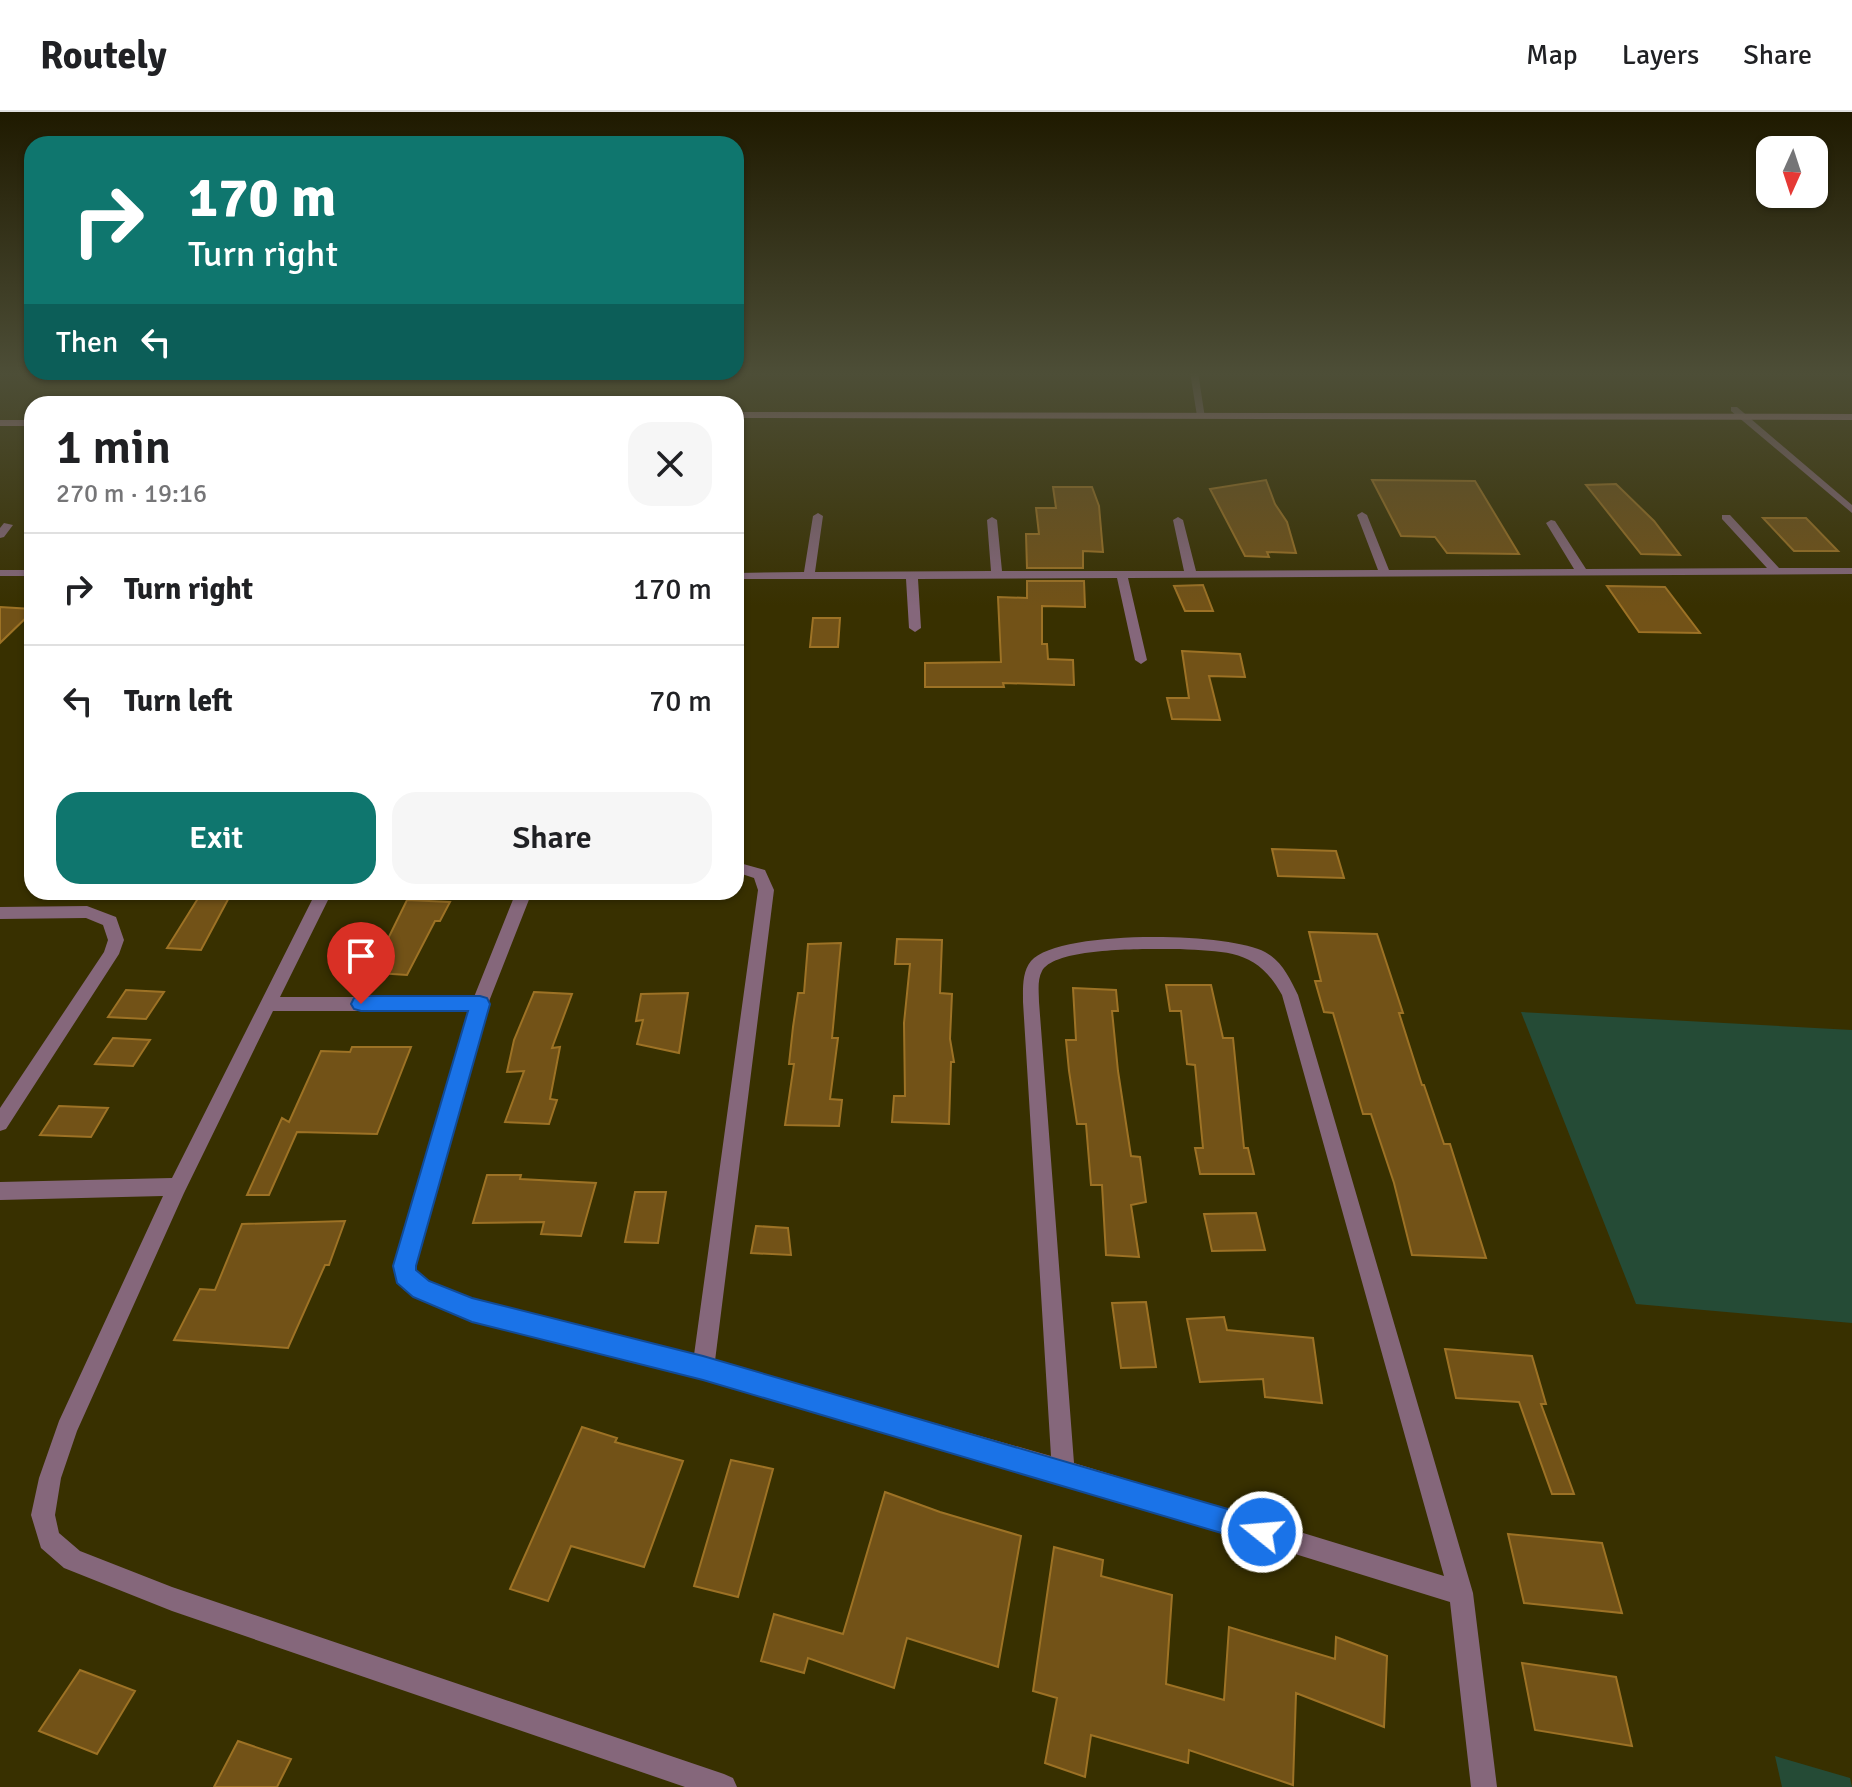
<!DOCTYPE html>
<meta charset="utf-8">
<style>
:root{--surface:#fff;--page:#f6f6f6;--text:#202124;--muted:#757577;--line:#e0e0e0;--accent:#0f766e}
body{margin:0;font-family:Signika,sans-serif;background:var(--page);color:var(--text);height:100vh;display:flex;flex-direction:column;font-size:30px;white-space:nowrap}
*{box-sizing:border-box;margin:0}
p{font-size:26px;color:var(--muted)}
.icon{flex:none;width:44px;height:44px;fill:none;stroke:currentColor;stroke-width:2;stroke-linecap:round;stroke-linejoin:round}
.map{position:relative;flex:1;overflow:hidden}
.side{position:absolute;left:24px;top:284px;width:720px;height:504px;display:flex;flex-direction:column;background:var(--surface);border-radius:24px;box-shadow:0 2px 6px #0004}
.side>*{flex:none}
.guide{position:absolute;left:24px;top:24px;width:720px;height:244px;border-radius:24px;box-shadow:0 2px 6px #0004;background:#0f766e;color:#fff;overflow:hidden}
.needle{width:52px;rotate:183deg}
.fabs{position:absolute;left:1756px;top:24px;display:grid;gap:16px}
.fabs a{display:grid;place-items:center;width:72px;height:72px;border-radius:16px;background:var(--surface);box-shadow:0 2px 6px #0004;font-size:40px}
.pin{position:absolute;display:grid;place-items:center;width:68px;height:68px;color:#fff;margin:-82px -34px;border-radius:50% 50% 50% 0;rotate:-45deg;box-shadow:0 0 8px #0007}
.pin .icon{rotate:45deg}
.me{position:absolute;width:88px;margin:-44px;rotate:287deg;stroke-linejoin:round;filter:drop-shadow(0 0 6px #0008)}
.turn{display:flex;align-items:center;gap:28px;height:168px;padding:0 32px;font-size:36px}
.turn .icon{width:104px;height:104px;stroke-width:2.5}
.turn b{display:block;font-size:56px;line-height:68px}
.then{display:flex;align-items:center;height:76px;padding:0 32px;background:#0003;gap:16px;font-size:30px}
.round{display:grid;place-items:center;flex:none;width:84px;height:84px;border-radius:24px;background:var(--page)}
.overview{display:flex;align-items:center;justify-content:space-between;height:136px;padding:0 32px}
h1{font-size:48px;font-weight:600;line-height:60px}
.primary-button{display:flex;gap:16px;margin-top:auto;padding:16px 32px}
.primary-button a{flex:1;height:92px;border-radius:24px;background:var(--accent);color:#fff;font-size:32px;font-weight:600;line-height:92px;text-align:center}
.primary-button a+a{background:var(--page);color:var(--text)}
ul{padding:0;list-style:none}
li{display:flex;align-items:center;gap:24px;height:112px;padding:0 32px;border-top:2px solid var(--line)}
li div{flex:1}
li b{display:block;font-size:30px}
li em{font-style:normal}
header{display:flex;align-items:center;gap:48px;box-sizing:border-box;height:112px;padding:0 40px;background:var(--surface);border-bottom:2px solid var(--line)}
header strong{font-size:38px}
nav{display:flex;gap:44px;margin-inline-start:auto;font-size:28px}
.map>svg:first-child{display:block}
.green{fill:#254b36}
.building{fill:#725217;stroke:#9d7225;stroke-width:2}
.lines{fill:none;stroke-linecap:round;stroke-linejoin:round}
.street{fill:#85677b;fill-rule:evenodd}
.secondary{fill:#b485a5;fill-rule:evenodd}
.route{fill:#1a73e8;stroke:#114b97;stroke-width:2}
</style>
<header>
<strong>Routely</strong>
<nav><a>Map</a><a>Layers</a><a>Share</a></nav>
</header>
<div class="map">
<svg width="1852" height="1675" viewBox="0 0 1852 1675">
<rect width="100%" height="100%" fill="#383000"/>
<path class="green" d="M1521,900L1852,918V1211L1636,1192Z
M1775,1644L1850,1666L1852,1675H1782Z"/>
<path class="building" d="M1266,368L1275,392L1287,410L1296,441L1267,440L1269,445L1245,444L1210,377Z
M1372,368L1475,369L1519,442L1447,441L1435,425L1401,424Z
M1616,372L1654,409L1680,443L1641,442L1586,373Z
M1053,375H1092L1099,394L1103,440L1083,439V456H1027L1026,422H1039L1036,396H1056Z
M1763,406H1806L1838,439H1794Z
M1027,469H1084L1085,495L1042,494V532H1047L1048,547L1073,548L1074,573L1003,571L1004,575H925V551L1001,550L998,485L1027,486Z
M1203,473L1213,499H1185L1174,474Z
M1607,474L1665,475L1700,521L1639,520Z
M0,495L32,497V500L0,531Z
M813,506H840L838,535H810Z
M1182,539L1240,542L1245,565L1209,564L1220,608L1172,607L1167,586H1189Z
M1272,737L1336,739L1344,766L1278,764Z
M202,780H232L201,838L167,836Z
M407,788L450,790L440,809H435L407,863L363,860L374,839H382Z
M1309,820L1377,822L1403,901H1399L1422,973H1424L1444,1032H1450L1486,1146L1412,1143L1394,1071L1371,1002H1363L1333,901L1324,900L1315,869H1321Z
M897,827L942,828L940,881L952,882L950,927L954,950H951L949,1012L892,1010L894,984H905L904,911L910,852H895Z
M841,831L832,926H838L830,987L842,988L839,1014L785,1013L794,952H789L793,915L798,881H804L808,832Z
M1166,873H1211L1223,926H1233L1244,1036H1248L1254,1062H1200L1195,1036H1203L1195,953L1187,952L1181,899H1170Z
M1073,876L1116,878L1118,899H1112L1118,959L1131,1044L1140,1045L1146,1090L1131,1093L1139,1145L1106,1143L1102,1073H1091L1086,1012H1077L1069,959L1066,928H1076Z
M126,878L164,880L146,907L108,905Z
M534,880L572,882L552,936L560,935L550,987L557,988L549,1012L505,1010L524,959L507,960L514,928Z
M688,881L679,941L637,932L643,908L636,909L641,882Z
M113,926L150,928L133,954L95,952Z
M352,935H411L377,1022L297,1020L269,1083H247L282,1006L289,1010L321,939L350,940Z
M59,994L108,996L91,1025L40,1023Z
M487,1063H521L520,1067L596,1071L581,1124L541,1122L544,1110L473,1111Z
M635,1080H666L658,1131L625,1130Z
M1256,1101L1265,1138L1212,1139L1204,1102Z
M345,1109L329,1153H325L288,1236L174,1228L200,1177L215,1178L242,1112Z
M756,1114L788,1116L791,1143L751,1141Z
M1146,1190L1156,1255L1121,1256L1112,1191Z
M1224,1205L1227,1218L1313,1226L1322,1291L1265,1285L1263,1267L1200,1270L1187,1207Z
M1445,1237L1532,1244L1546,1292H1541L1574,1382H1552L1519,1290L1456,1286Z
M582,1315L617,1326L615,1330L683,1349L644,1455L571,1434L548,1489L510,1477Z
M731,1348L773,1357L738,1485L694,1474Z
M885,1380L940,1400L1021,1424L998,1555L907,1526L894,1576L808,1546L804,1561L761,1549L774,1502L843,1522Z
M1508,1422L1602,1431L1622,1501L1524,1491Z
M1054,1435L1103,1448L1101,1464L1172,1483L1166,1572L1224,1588L1229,1515L1335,1547L1336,1525L1387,1544L1384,1615L1296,1581L1293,1673L1189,1638L1188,1651L1091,1623L1085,1665L1045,1651L1057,1586L1033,1579Z
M1522,1551L1616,1565L1632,1634L1535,1618Z
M80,1558L135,1579L97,1642L39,1619Z
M238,1629L291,1647L277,1675H214Z"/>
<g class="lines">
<path class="street" d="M1190,260H1198L1205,306L1197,304Z
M1731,295H1737L1852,393V401L1731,299Z
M1362,400L1367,403L1389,458L1574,457L1546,411L1551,408L1555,409L1586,457L1767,456L1722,407V403H1730L1779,456H1852V462L1128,466L1147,548L1141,552L1135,548L1117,466L918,467L921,516L915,520L909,516L906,467H736V461L804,460L813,404L818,401L823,404L815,460L991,459L987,408L992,405L997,408L1002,459H1184L1173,408L1178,405L1183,408L1196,459L1378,458L1357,403Z
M4,411L13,413L4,425L0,426V416Z
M0,458H32V464H0Z
M736,750L765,758L774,778L715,1249L1051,1344L1023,890C1023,876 1022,860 1031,849C1058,817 1230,820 1265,840C1282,849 1290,867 1298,883L1473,1481L1497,1675H1471L1450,1490L1063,1370L703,1267L472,1208L404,1178L395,1163L398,1140L470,899H273L184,1081L77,1319L61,1366L55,1403L59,1421L80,1439L172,1475L724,1662L733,1666L737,1675H685L172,1499L64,1456L41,1436L31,1403L39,1366L59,1309L163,1084L0,1088V1070L172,1066L316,780H332L280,885H474L516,780H532L488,892L418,1140L415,1160L418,1164L473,1188L694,1243L758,778L754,766L736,760ZM1180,837C1227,840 1257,837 1282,883L1444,1464L1074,1351L1039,890C1039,881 1037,868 1042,859C1055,834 1154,837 1180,837Z
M87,794L116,805L124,828L119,842L6,1017L0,1019V996L104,840L108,828L103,813L86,806L0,807V795Z"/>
<path class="secondary" d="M736,300L1852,302V308L736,306Z
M0,308H32V314H0Z"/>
</g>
<linearGradient id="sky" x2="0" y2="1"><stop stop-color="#1f1a00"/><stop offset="0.53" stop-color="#4d4e37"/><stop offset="1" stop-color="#4d4e37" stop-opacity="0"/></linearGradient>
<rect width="1852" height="494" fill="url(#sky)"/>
<path class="route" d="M361,884H480L487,886L490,892L416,1154V1158L429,1169L472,1186L703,1244L1262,1407L1271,1411L1275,1420L1271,1429L1262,1433L703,1268L472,1210L413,1185L397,1171L393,1154L468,899H361L354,897L351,892L354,886Z"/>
</svg>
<div class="fabs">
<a><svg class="needle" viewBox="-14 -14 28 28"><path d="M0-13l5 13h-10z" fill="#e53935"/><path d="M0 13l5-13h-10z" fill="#757577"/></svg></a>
</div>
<div class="pin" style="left:361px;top:892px;background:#d93025"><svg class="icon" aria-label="arrive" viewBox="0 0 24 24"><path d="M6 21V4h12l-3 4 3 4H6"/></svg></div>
<svg class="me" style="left:1262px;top:1420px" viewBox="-20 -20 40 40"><circle r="17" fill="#1a73e8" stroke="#fff" stroke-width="3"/><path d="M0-11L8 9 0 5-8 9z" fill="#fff"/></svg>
<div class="guide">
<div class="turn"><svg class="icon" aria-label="right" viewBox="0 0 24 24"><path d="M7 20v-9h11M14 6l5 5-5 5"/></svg><div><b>170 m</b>Turn right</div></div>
<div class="then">Then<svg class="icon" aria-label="left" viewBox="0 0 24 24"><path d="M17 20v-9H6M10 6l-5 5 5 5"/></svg></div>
</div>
<section class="side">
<div class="overview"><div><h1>1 min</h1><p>270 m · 19:16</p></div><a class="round"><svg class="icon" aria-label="close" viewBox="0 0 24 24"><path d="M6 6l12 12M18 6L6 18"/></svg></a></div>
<ul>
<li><svg class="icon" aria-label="right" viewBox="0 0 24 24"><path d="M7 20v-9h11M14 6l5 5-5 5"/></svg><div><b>Turn right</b></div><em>170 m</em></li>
<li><svg class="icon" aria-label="left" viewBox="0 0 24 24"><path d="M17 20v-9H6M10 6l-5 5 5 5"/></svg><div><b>Turn left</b></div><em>70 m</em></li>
</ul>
<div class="primary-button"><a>Exit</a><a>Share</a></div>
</section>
</div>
